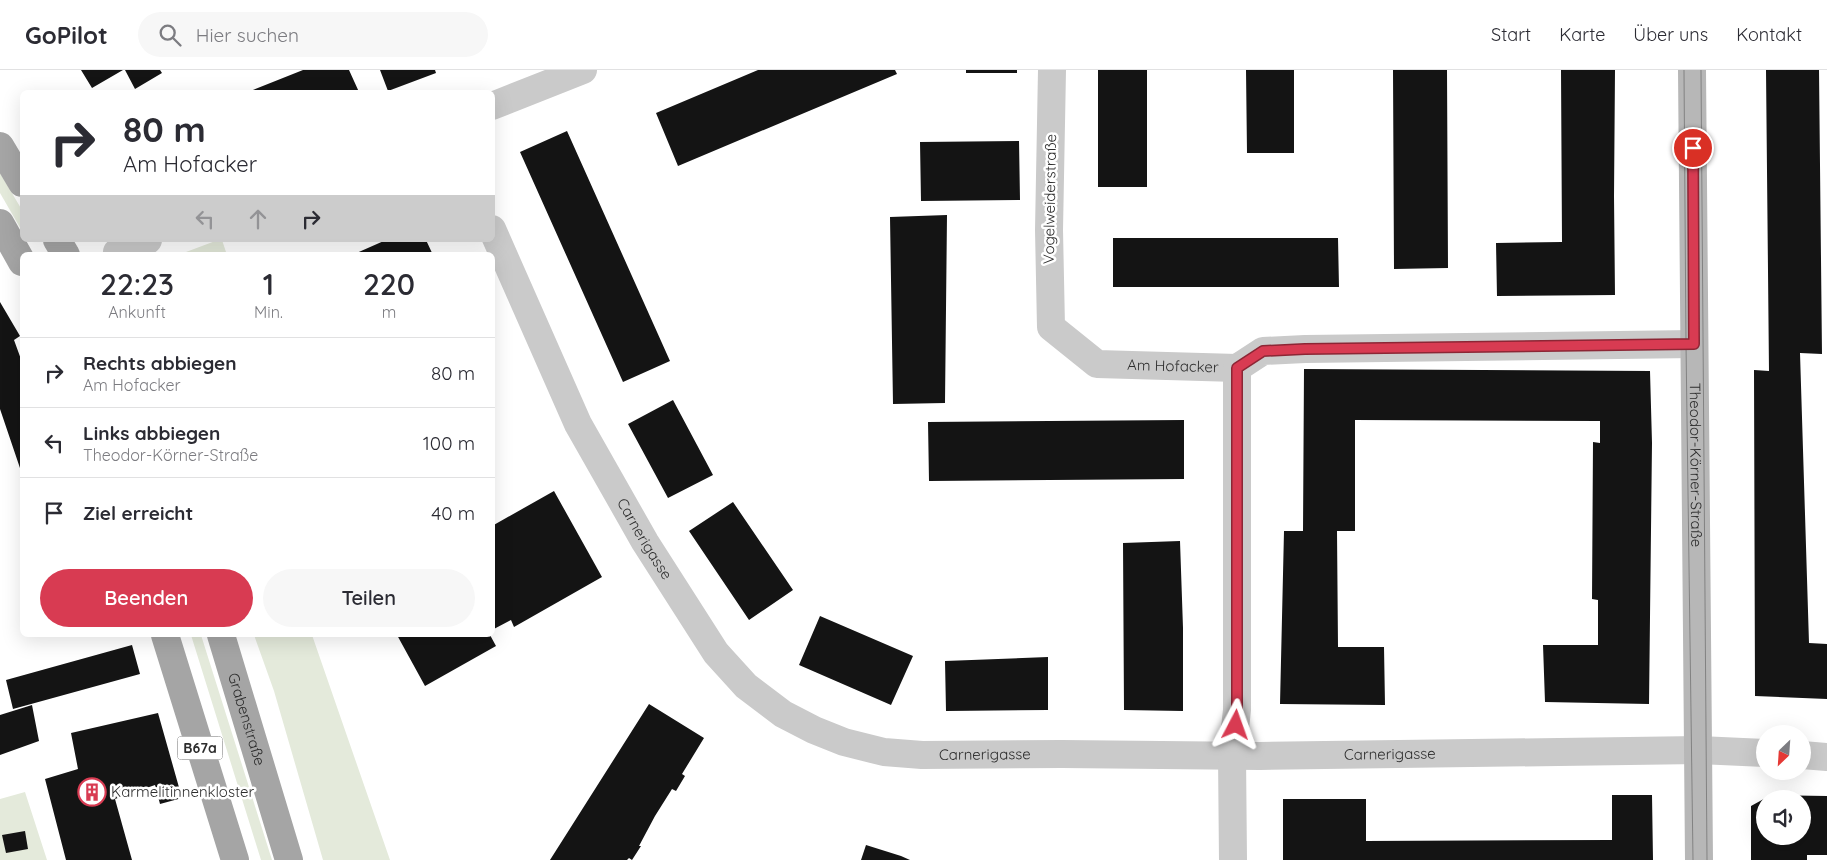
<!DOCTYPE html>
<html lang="de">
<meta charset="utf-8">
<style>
:root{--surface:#fff;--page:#f7f7f7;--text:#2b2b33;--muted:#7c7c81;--line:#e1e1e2;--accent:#d83b52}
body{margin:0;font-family:Quicksand,sans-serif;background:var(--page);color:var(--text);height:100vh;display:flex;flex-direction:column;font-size:19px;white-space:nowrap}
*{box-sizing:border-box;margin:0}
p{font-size:16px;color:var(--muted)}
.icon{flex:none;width:28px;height:28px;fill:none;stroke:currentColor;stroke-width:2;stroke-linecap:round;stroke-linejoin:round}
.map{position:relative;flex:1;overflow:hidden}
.panel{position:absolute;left:20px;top:182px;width:475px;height:385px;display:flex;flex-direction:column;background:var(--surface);border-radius:8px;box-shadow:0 5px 20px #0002}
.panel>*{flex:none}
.banner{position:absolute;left:20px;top:20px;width:475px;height:152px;border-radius:8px;box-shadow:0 5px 20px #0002;background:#fff;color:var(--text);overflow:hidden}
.needle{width:32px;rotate:205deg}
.tools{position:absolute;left:1756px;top:655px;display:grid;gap:10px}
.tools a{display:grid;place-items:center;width:55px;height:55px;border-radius:50%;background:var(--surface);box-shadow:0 5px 20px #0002;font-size:25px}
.pin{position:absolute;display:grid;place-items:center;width:42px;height:42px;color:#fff;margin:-21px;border:2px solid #fff;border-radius:50%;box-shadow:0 1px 5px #0007}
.me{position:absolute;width:55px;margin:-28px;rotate:4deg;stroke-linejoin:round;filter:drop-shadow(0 0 4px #0008)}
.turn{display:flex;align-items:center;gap:18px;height:105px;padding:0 20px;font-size:22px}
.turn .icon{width:65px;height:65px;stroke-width:2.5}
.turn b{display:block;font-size:35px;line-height:42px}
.lanes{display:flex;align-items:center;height:48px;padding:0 20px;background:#0003;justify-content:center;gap:25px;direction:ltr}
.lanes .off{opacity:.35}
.eta{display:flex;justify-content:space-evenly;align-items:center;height:85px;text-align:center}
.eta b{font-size:30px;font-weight:600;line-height:35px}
.action{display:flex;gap:10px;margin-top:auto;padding:10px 20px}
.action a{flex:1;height:58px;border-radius:30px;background:var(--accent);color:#fff;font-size:20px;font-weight:600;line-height:58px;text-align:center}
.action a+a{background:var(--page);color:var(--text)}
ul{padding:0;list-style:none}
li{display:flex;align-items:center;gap:15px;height:70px;padding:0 20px;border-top:1px solid var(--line)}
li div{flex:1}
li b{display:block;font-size:19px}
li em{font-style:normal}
header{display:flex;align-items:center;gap:30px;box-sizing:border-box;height:70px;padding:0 25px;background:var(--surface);border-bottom:1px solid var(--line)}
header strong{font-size:24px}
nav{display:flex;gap:28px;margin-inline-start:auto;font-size:18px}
.search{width:350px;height:45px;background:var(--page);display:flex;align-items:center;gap:12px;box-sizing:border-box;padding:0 18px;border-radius:28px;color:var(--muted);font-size:19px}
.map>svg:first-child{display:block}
.green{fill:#e4eadb}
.building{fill:#141414;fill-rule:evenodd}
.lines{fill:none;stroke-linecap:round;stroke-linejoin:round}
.minor{stroke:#cacaca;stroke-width:28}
.tertiary{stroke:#cacaca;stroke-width:28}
.secondary{stroke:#b7b7b7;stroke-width:28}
.primary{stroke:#a5a5a5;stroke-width:28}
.tram{stroke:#828282;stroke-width:1}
.route-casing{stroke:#8c2635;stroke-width:12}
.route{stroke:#d83b52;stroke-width:9}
.labels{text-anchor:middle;stroke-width:5;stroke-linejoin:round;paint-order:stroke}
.shield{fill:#fff;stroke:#6c6c6c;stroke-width:1}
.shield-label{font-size:14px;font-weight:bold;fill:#2d2d2d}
.street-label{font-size:15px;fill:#2d2d2d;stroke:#fff}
.poi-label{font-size:15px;fill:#2d2d2d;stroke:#fff;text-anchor:start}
</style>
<header>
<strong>GoPilot</strong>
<div class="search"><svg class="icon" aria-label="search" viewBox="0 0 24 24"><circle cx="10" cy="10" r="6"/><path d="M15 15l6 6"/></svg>Hier suchen</div>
<nav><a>Start</a><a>Karte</a><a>Über uns</a><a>Kontakt</a></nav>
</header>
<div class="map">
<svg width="1827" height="790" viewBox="0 0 1827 790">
<rect width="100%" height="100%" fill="#fff"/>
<path class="green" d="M0,103L22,140V161L0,123Z
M218,170H222L227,185H178Z
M191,565H201L272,790H261Z
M254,565H312L390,790H323L274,621Z
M25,722L47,790H0V729Z"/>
<path class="building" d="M81,0H123L92,18Z
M125,0H160L162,3L135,19Z
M303,0H349L359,22H248Z
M380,0H435L436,3L388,21Z
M758,0H895L897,4L678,96L656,43Z
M966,0H1017V3H966Z
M1098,0H1147V117H1098Z
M1246,0H1294V83H1247Z
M1393,0H1447L1448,198L1394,199Z
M1561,0H1615L1614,126L1615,225L1497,226L1496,173L1562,172Z
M1766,0H1819L1822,284L1800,283L1809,573L1827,574V629L1755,626L1754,300L1769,301Z
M567,61L670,291L623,312L520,82Z
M1019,71L1020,130L921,131L920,72Z
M947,145L945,333L893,334L890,147Z
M1113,168H1338L1339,217H1113Z
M386,170H426L433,185H352Z
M0,232L20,266L14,270L22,292V404L0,339Z
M1304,299L1650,301L1652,373L1649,634L1545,632L1543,575H1598V530L1592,529L1593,372L1600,373V351L1355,350V461H1337L1338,577H1384L1385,635L1280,634L1284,461H1303Z
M673,330L713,405L668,428L628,354Z
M1184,350V409L929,411L928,352Z
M554,421L602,507L514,557L511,550L492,560V456Z
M733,432L793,520L749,550L689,461Z
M1180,471L1183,558V641L1124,640L1123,473Z
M820,546L913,586L891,635L799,595Z
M397,565H490L496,576L425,616Z
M132,575L140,604L13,639L6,610Z
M1048,587V640L946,641L945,591Z
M649,634L704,668L682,704L685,706L676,721L672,719L655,746L639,776H641L632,790L629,788L627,790H550Z
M32,635L39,671L0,685V645Z
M158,643L182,728L160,734L155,715L115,729L132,790H66L45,709L78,699L71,663Z
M1612,725H1652L1653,790H1283V729H1366V771L1612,770Z
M1771,725L1827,726V785H1807V790H1751V736ZM1765,729H1802V766H1765Z
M25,761L28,779L6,783L2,765Z
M866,775L901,786L910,790H861Z"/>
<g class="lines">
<g class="minor">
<path id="s1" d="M1052,0L1049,160L1051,257L1097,294L1237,298L1263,281L1305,279L1694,274"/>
<path d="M492,36L583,0"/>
<path id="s2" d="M492,159L578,354L645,472L716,583L746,616L783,644L814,660L844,672L884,682L922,685L1062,684L1260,686L1699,680"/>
<path d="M117,182L148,170"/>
<path d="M1233,790L1232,685L1237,640V298"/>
</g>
<path class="tertiary" d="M1699,680L1765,683
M1802,685L1827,687"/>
<path class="secondary" id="s3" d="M1692,0L1699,790"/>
<g class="primary">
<path d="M0,76L22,113"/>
<path d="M0,153L22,192"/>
<path d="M57,170L66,185"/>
<path d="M165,565L235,790"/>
<path id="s4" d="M221,565L289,790"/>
</g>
<path class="tram" d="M1684,0L1686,274L1693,790
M1701,0L1707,790"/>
</g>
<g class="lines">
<g class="route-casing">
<path id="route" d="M1236,655L1237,640V298L1263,281L1305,279L1694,274L1693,78"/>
</g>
<use href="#route" class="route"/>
</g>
<defs>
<g id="building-ring" transform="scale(1.4375)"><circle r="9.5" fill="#fff" stroke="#d83b52" stroke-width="1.5"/><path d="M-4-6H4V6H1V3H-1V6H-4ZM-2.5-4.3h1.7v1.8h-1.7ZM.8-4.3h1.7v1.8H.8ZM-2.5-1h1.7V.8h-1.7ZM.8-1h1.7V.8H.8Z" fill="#d83b52"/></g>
</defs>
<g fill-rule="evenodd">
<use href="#building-ring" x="92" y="722"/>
</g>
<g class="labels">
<rect class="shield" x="177.5" y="666.5" width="45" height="23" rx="4"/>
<g class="shield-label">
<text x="200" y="683">B67a</text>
</g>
<g class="street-label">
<text transform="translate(1050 129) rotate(-89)" y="5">Vogelweiderstraße</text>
<text dy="5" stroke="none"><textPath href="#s1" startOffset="392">Am Hofacker</textPath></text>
<text dy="5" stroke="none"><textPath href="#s3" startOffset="395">Theodor-Körner-Straße</textPath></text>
<text dy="5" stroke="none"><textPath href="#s2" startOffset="346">Carnerigasse</textPath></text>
<text dy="5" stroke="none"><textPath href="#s4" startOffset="88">Grabenstraße</textPath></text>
<text dy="5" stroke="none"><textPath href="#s2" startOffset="781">Carnerigasse</textPath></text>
<text dy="5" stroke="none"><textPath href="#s2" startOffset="1186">Carnerigasse</textPath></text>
</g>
<g class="poi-label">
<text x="111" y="727">Karmelitinnenkloster</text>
</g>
</g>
</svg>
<div class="tools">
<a><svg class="needle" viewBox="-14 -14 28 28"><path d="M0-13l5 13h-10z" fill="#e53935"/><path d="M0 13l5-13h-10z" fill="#7c7c81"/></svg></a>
<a><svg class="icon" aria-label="sound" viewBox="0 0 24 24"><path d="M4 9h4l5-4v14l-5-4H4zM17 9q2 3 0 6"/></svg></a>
</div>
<div class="pin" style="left:1693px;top:78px;background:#d93025"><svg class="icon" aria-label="arrive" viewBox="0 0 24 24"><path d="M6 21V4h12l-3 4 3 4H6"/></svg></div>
<svg class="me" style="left:1236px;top:655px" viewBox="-20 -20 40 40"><path d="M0-17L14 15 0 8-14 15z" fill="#d83b52" stroke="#fff" stroke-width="4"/></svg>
<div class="banner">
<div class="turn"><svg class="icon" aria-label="right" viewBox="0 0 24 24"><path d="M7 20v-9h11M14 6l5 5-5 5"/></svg><div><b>80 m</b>Am Hofacker</div></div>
<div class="lanes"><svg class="icon off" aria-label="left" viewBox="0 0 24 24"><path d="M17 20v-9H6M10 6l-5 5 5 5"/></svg><svg class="icon off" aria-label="ahead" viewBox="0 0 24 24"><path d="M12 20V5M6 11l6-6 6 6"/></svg><svg class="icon" aria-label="right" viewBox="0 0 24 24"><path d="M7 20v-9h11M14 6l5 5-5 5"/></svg></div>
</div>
<section class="panel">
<div class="eta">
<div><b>22:23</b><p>Ankunft</p></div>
<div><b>1</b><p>Min.</p></div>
<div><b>220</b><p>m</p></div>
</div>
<ul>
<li><svg class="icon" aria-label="right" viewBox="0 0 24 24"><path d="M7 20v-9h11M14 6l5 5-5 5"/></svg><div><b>Rechts abbiegen</b><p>Am Hofacker</p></div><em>80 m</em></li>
<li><svg class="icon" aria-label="left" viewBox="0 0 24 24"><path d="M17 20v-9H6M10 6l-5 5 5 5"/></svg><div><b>Links abbiegen</b><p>Theodor-Körner-Straße</p></div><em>100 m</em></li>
<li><svg class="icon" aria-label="arrive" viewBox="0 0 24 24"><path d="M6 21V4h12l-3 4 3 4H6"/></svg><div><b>Ziel erreicht</b></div><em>40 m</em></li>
</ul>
<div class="action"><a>Beenden</a><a>Teilen</a></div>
</section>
</div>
